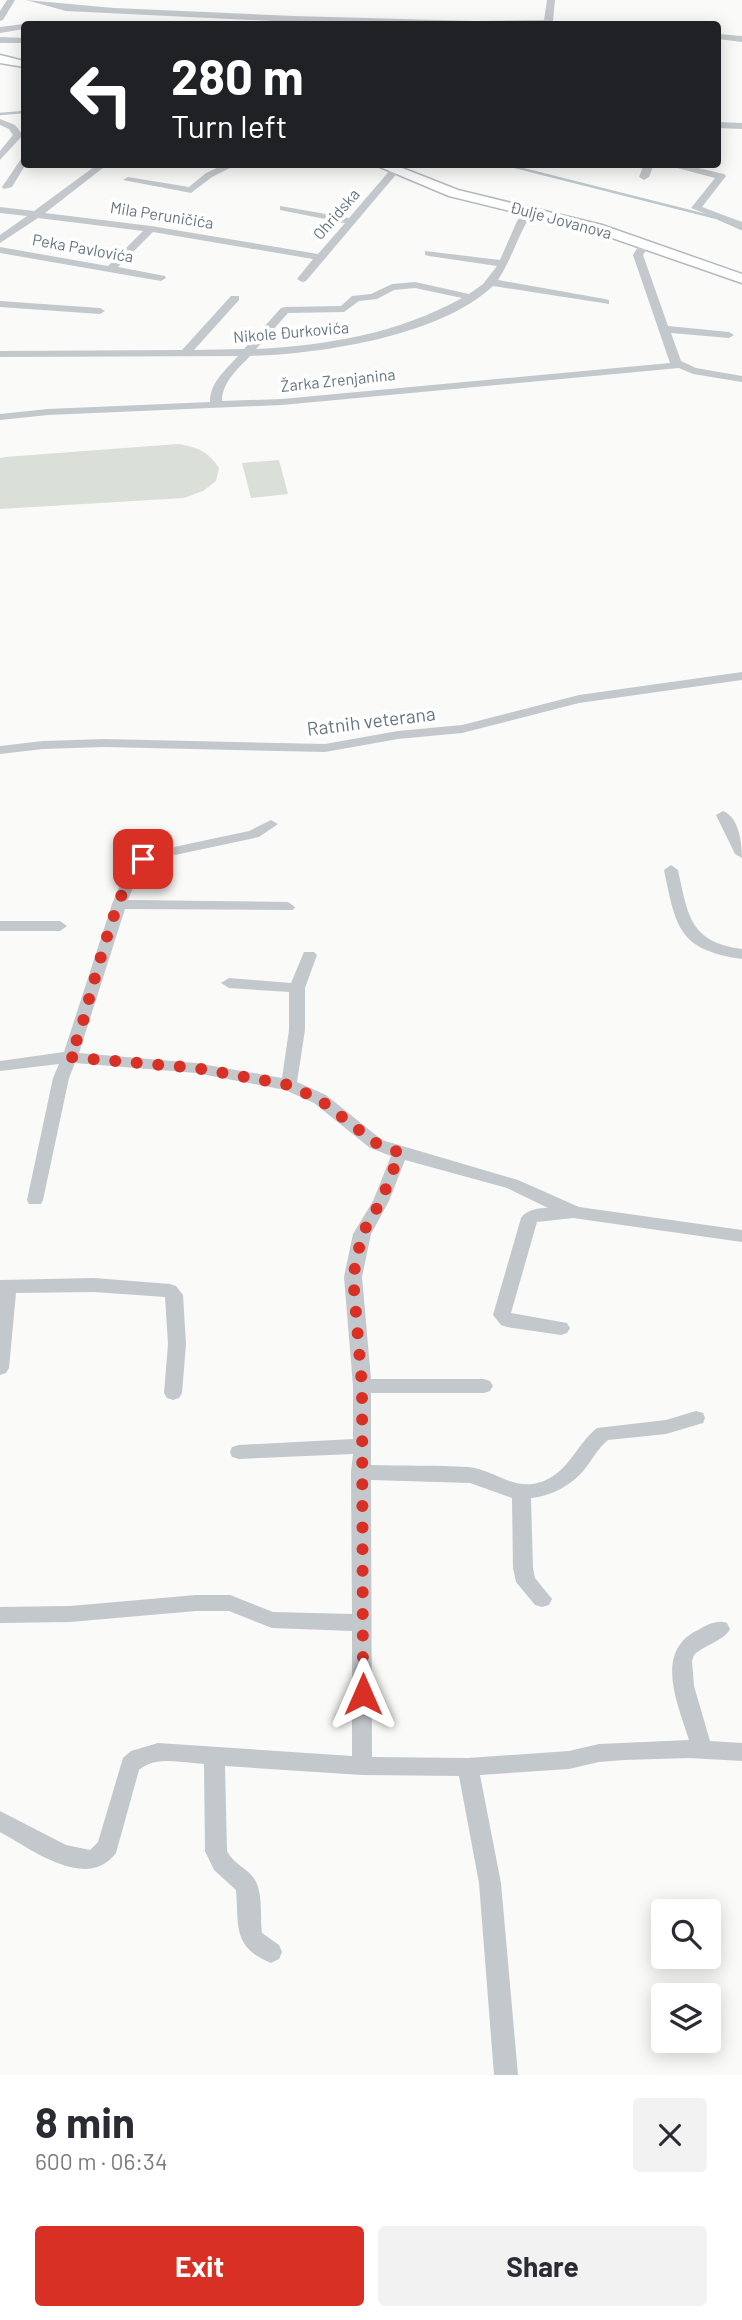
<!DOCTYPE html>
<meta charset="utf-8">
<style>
:root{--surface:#fff;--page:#f2f2f3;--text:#2b2b33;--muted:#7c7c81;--accent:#d93025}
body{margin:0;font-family:Barlow,sans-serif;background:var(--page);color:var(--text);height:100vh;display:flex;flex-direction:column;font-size:26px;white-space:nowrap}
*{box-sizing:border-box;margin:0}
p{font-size:23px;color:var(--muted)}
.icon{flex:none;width:38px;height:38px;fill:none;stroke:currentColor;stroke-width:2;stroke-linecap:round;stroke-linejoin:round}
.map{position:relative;height:2075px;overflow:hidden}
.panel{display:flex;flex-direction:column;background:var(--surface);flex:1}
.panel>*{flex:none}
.guide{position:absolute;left:21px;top:21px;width:700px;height:147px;border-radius:7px;box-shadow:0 4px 18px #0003;background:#202124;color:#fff;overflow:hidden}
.buttons{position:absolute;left:651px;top:1899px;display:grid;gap:14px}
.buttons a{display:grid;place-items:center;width:70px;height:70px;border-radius:7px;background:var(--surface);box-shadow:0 4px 18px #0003;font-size:35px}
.pin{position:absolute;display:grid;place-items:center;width:60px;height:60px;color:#fff;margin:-30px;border-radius:14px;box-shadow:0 4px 10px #0006}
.me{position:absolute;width:77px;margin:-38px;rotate:0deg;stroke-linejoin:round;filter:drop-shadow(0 0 5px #0008)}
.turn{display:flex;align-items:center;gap:24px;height:147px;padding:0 35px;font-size:32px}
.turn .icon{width:91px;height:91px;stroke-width:2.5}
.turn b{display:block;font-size:49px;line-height:60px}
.round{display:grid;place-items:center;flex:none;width:74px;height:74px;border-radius:7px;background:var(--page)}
.summary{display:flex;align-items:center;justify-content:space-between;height:119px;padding:0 35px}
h1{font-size:42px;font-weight:700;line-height:52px}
.cta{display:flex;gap:14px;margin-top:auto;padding:14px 35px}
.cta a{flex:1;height:80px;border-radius:7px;background:var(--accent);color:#fff;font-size:28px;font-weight:700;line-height:80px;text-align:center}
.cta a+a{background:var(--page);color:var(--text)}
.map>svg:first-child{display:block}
.green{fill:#dadfd7}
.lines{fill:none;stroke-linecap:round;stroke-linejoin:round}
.stream{stroke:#bbc7cb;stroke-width:2.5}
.secondary-casing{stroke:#b3babf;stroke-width:3}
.street{fill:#c3c8cc;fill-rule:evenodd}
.secondary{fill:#fff;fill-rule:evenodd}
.route{stroke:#d93025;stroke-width:12;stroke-dasharray:0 21.6}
.labels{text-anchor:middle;stroke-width:7;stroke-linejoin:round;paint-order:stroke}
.far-street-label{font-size:16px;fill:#657683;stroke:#fff}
.street-label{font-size:19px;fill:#657683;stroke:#fff}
</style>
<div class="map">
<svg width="742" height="2075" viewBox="0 0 742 2075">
<rect width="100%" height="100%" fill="#fafaf8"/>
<path class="green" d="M178,444C197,447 208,451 219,468L216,481L203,491L184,498L0,509V458L5,457Z
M279,460L288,494L251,498L242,463Z"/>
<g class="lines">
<path class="stream" d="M0,114L24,112
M503,164L717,218L742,229"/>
<g class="secondary-casing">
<path id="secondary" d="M0,55L24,61V67L0,63Z
M373,164H392L458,190L602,225L742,274V283L592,231L449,196Z"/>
</g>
<path class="street" d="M7,0H15L3,20L0,21V11Z
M26,0L114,8L293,16L474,21L544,20L547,0H555L553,21L563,24H400L293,22L66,11Z
M38,21L51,24H34Z
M24,24V29L0,33V27Z
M718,34L742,36V42L718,39Z
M0,37L24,38V43H0Z
M0,119L15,125L23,135L0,160V151L13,135L9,129L0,125Z
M718,122L742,123V129L718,128Z
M24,158L26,164L12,187L4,189L2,187L21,159Z
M98,164H108L45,213L151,226L318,254L345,223L280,210V206L349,218L391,169L399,171L306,281L302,282L297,279L313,259L153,232L118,267L165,276L166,278L161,281L0,253V247L108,266L143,231L38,218L0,243V235L27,216L0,213V207L34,211Z
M225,164H238L212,177L191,193L123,180L128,177L189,187L206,173Z
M644,164H654L649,177L644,180L639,177Z
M662,164H681L724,174L726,176L702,207L742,222V228L691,208L715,178Z
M528,209L533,212C518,234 512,259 498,280L605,299L609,300V304L493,286C440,336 321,354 250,356C238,369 222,382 222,401L282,399L670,363L633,255L641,242L645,241L650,244L643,255L668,326L729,332L734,335L729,338L671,333L681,361L696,368L742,376V382L693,374L679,368L282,405L48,415L0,420V414L48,409L210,402C210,382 226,370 238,356L0,357V351L182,350L231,296H239V300L194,350L244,349L281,308L285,307L341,306L352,296L371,294L392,284L415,282L469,294L483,284L497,266L429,256L425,255V251L500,260L517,221ZM415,288L462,298C397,334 328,345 256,349L288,313L344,312L359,301L377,299L394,290Z
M0,301L100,308L105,311L100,314L0,307Z
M742,672V680L579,703L462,733L398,739L325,752L104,747L43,749L0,754V746L43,741L104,739L325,744L398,731L462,725L579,695Z
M723,811C739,817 742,843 742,858L735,854L716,815Z
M271,820L278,824L259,837L156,859L141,868L128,900L288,902L295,907L293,910L125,909L79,1053L196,1063L282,1078L289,1030V992L229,988L221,983L229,978L291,983L304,952H314L317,955L305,988V1030L297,1082L326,1095L382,1140L518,1180L579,1207L742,1230V1242L573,1218L537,1222L511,1313L567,1323L570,1328L567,1333L561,1335L507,1327L501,1325L493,1315L521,1218C527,1209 539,1208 548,1208L507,1188L405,1160L389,1201L371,1234L362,1277L371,1379H484L490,1381L493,1386L490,1391L484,1393H371V1465C403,1466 436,1465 468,1467C498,1470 517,1496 550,1478C571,1466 579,1442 597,1428L666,1420L696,1411L703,1413L705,1418L703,1423L666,1434L608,1440C598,1448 592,1460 584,1470C571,1486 551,1496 531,1498L533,1568L535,1578L552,1599L549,1605L542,1607L535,1605L516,1582L513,1568L512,1498L470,1483L371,1480L372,1757L468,1758L569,1751L599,1744L689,1740C678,1705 654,1653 696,1631C706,1626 716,1619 727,1623L730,1629C724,1641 704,1645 694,1655L692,1661L694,1686L710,1741L742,1743V1761L689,1758L624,1760L599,1762L569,1769L480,1775L501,1883L518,2075H494L479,1883L459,1776L362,1775L225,1766L227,1851C233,1864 248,1868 255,1880C263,1893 260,1918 262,1933L279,1945L282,1952L279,1959L271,1963C232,1947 239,1926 236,1890L214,1870L205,1851L204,1764C183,1763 156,1755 139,1770L116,1853C87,1892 31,1849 0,1832V1811L66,1845L90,1850L98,1842L123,1758L131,1751L158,1743L352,1756V1631L272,1628L229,1611H196L70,1622L0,1623V1607L70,1606L196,1595H230L273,1612L352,1614L351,1472L353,1454L239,1459L232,1457L230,1452L232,1447L239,1445L353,1439V1386L344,1277L353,1234L373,1201L391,1156L370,1148L314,1103L285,1090L196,1073L75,1063L69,1078L43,1200L41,1204H29L27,1200L53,1078L59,1064L0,1071V1061L64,1052L112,904L130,862L146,853L249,831Z
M671,865L678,870C688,916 690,942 742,949V959C678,950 676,927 664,870Z
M0,921H60L67,926L60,931H0Z
M94,1278L170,1284L176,1286L183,1295L186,1344L182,1393L179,1398L173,1400L167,1398L164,1393L168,1344L165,1297L94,1292L16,1293L9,1368L6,1373L0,1375V1280Z"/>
<use href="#secondary" class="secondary"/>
</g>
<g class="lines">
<path class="route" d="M143,859C119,876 90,998 80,1032C77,1041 72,1049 69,1057L196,1068L289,1085L320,1100L376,1143L400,1153L381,1201L362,1234L353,1277L362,1386L363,1694"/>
</g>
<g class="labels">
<g class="far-street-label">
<text transform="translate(336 214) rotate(-49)" y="6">Ohridska</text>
<text transform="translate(162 215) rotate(9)" y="6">Mila Peruničića</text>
<text transform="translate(561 220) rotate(15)" y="6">Đulje Jovanova</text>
<text transform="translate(83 248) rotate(10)" y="6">Peka Pavlovića</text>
<text transform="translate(291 332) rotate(-5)" y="6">Nikole Đurkovića</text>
<text transform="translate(338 380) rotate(-6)" y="6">Žarka Zrenjanina</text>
</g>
<g class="street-label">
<text transform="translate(371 721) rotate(-7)" y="7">Ratnih veterana</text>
</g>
</g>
</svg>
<div class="buttons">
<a><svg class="icon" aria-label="search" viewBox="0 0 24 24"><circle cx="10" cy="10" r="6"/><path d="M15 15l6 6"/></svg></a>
<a><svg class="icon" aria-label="layers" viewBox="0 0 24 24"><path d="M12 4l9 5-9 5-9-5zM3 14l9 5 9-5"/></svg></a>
</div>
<div class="pin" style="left:143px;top:859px;background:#d93025"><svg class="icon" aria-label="arrive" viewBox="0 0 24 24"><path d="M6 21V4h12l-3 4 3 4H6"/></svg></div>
<svg class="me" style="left:363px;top:1694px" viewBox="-20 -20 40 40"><path d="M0-17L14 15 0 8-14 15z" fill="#d93025" stroke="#fff" stroke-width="4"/></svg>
<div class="guide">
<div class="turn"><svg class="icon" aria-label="left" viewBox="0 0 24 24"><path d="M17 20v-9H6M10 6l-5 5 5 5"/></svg><div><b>280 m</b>Turn left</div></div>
</div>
</div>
<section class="panel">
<div class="summary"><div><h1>8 min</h1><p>600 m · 06:34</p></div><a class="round"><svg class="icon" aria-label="close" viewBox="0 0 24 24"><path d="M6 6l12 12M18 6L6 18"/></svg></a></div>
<div class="cta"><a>Exit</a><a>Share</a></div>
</section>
